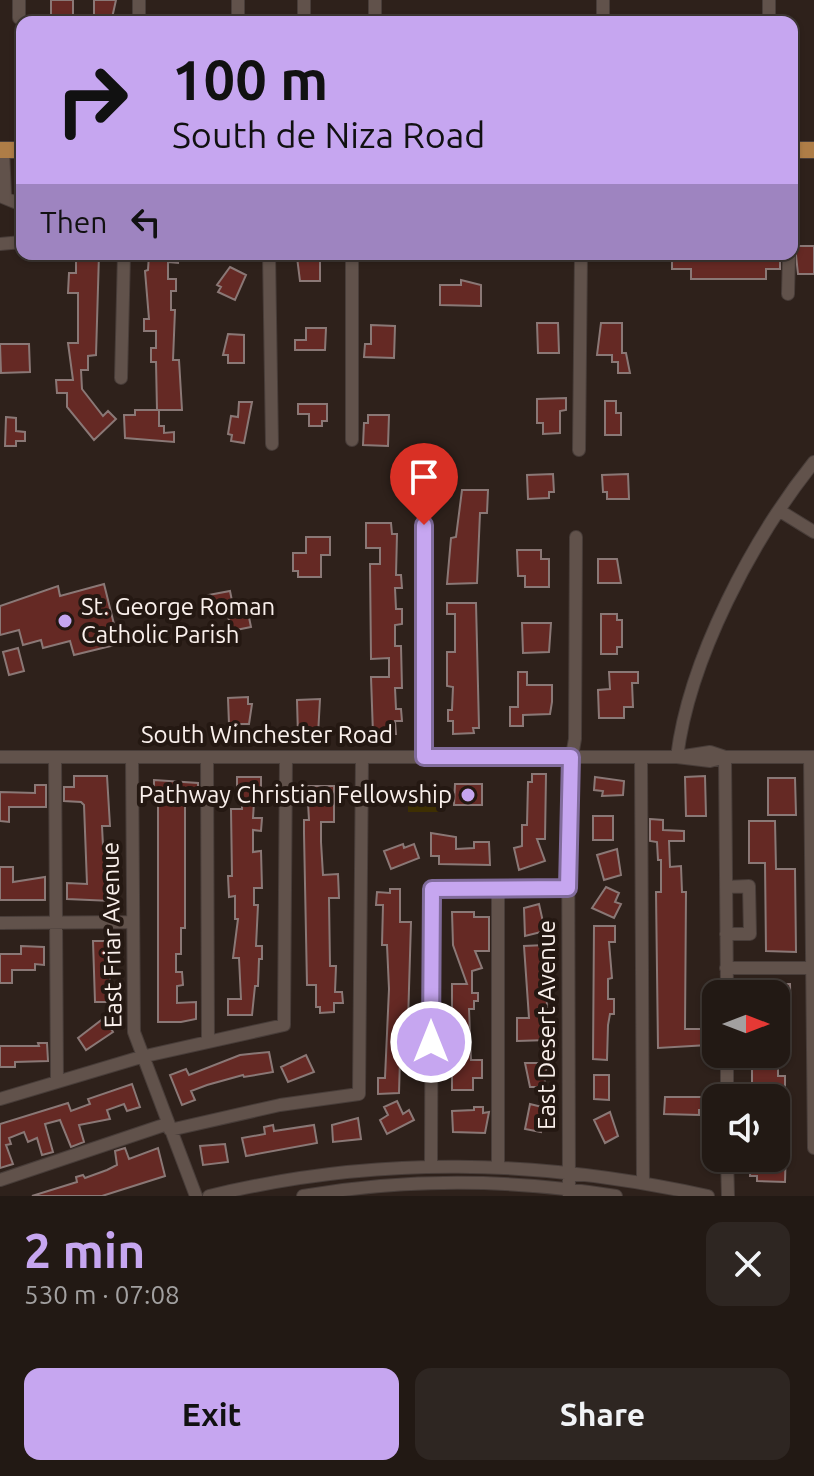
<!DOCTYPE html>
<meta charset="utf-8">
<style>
:root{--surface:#221914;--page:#2e2622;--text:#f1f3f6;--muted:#a2a0a0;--line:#3f3834;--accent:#c6a6f0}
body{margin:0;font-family:Ubuntu,sans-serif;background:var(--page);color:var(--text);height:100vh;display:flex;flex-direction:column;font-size:30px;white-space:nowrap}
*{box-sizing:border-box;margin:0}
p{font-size:26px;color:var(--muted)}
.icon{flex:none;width:44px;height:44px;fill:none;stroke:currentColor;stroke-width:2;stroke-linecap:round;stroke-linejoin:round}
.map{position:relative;height:1196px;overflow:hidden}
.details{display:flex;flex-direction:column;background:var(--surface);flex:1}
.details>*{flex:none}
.hud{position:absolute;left:16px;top:16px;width:782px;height:244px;border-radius:16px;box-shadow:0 2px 6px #0004,0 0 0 2px var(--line);background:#c6a6f0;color:#111;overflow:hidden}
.needle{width:52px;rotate:90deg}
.buttons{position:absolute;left:702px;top:980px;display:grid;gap:16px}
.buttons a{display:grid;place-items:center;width:88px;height:88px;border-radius:16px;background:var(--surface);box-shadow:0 2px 6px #0004,0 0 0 2px var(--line);font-size:40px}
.pin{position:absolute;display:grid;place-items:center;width:68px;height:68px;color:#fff;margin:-82px -34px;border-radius:50% 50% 50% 0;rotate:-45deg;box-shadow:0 0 8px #0007}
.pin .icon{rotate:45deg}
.me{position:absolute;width:88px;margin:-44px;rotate:0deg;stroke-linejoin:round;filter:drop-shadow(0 0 6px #0008)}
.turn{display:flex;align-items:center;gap:28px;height:168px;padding:0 24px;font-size:36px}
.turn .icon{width:104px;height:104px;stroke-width:2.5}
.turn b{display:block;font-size:56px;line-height:68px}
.then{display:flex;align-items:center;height:76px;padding:0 24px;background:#0003;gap:16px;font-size:30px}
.round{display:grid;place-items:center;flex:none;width:84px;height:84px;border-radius:16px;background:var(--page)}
.overview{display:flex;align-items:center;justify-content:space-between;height:136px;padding:0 24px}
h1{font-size:48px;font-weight:600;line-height:60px;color:var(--accent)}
.primary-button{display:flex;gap:16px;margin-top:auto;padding:16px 24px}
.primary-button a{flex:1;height:92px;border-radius:16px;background:var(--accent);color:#111;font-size:32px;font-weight:600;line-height:92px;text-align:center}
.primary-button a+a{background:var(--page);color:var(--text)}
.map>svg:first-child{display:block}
.green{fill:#3e2f02}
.building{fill:#652924;stroke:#8a7876;stroke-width:2}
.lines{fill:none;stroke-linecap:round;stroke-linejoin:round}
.minor-casing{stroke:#483d39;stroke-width:14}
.major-casing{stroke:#483d39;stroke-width:18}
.minor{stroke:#61524b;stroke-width:12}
.major{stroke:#ae7d47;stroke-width:16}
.route-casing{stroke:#816c9c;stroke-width:20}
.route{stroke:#c6a6f0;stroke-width:14}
.poi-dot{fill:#c6a6f0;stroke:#241812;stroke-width:3}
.labels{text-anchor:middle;stroke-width:8;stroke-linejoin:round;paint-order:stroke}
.poi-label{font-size:24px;fill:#faf0ec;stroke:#241812;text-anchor:start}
.street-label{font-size:24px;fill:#faf0ec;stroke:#241812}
</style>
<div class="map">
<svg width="814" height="1196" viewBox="0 0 814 1196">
<rect width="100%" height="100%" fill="#2e211b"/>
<path class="green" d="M408,792H443V812H408Z"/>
<path class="building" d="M51,0H73V15H51Z
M94,0H116L112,18L94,19Z
M795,246H814V274H798Z
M76,254H99L96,355L88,356V370H81L82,389L103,416L108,411L116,419L94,440L67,407V393H57L56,380H73L68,343H78V293H68L69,273H76Z
M149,254H178V263L168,262V279H176V291H171V310H175L173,360H179L182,410H157L156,362H151V348H156V331H144V319H149L145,271L148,270Z
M672,254H780V269H766V279H691V269H672Z
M297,257L320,258V281H300Z
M230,267L246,275L235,300L218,292L221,287L217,285Z
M461,280L481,285V306L440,305V285H461Z
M537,323H558L559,353H538Z
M601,323H622V353H626L630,373H618V362H612V355H597Z
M371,325L395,326L394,358L364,357L365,344H371Z
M306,328H326L325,350H295V340H306Z
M228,334L244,335V363H228V355H223Z
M0,344H29L30,372L1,373Z
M566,398V410L560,411V433L543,434V423H537V399Z
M605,401H616V413H621V435H605Z
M239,402H252L244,443L231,441L232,435L228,434L231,416L238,417Z
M298,404H327V421H322V426H309V414H298Z
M135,410H159V426H164V433L174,432V442L125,438L124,415H135Z
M368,415H389L388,446L363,445L364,423H368Z
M6,417L16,418V431L25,432V441H16V446H5Z
M440,463V469L447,468V482L411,486V471H420V464Z
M553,474L554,492H549V498L528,499L527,475Z
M628,474L629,499H607V492H603L602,475Z
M462,490H488L487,513H480L477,583L447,584L451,538L456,537Z
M366,523H391L392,534H397L396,575H401L402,588H395L396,609H402V624L395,625V646H401L402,688H395L396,709H401L402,721H395L396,734H373L371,677H389V658L371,659L370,564H380V548H366Z
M306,537H330V555H321V577H298V571H293V553H306Z
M517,550H541V559H549V587H525V576H518Z
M598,559H617L621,583H598Z
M104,584L119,644L74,655L70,641L43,648L41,640L23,645L19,630L0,635V606L58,586L60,596Z
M230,591L233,606L246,603L251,627L231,631L227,610L207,614L203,596Z
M447,603H476L479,728H473L474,733L453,734V721H448V710H452L453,687L447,686V652H455V614H447Z
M601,614H617V620H622V647H617V654H601Z
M522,623H551L549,652L523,653Z
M18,648L24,671L9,675L3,652Z
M518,672H527V685H552V702L550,714L523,715V726H510V707H518Z
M609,672H638V683H632L633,707H624V718H599L598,690L610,689Z
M248,697V704H252L249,724H229L228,698Z
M320,699L318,735L298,736L297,700Z
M532,774H546L545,839H537L545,861L519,870L514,848L522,846V825H527L528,782H532Z
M74,776H107L110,826H102L103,846H109L112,901L67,899V883L87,884L84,805L81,802L64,801V787H74Z
M705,776L706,816H686L685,777Z
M237,777H261V802H254L253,818H262L261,831L253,830V852L261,851L262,888H254V905H258L256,946H262V959H259L258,986H255L252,1015H228V999H241L239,958H233L238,919H235V896L229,897L228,876H232L231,809H242V786H237Z
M595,777L624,781L623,795L602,796L603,791L594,790Z
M768,778H795L796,815H768Z
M154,780L198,783V797H185V928H181V954H176V972H182L183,985L177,986V1003L196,1002V1019L181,1022H158V798H154Z
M455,784H482V805H454Z
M35,785H46V807H9V822L0,821V792L35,793Z
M307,786H334V822H321V842L323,875L338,874L339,898H329L330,966H336L335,992H342L343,1003H334V1012L320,1013V1007H316V985H307L304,833V820H309Z
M593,816H613V840H593Z
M650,819L663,820V830L684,831V841H669L670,867L681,866L682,892H686L685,1029H708V1045L658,1048L656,892H661V860H658L657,842L650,841Z
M749,821H775L776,869H795L796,952L766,951L765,863H749Z
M431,833L456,837V849L474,848V842H489L490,865L439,864V856H431Z
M403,844L404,848L414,844L419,858L391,869L384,851Z
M617,849L621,875L604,880L597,855Z
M0,867H13V882L45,877V900H0Z
M606,887L619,893L615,902L621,904L614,918L592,908Z
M390,889H400V922H411L408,1022H401V1039H406L407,1059H400L399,1093L378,1094V1078H385L389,989L387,945H382L383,905H376L377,892L390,893Z
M539,904L545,931L525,936L524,908Z
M452,912H474V917H489V951H475L482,968L472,971V993H478V1001H474V1009H469L471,1060H482V1078H473V1090H452V984H467L453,945Z
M594,926H615V942H609L612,978L608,979V999H614V1014H610L608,1025L607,1060L593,1059Z
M93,941H111L107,975H110V1002H95Z
M545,945L548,1040L517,1041V1018H529L524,946Z
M21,946L44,947V965L35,964V970H12V983H0V954H21Z
M765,984H790L791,1023H776V994H765Z
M104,1018L113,1032L86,1050L78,1038Z
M38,1043H47L48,1061L15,1062V1067H0V1046H39Z
M269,1052L273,1072L244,1077L243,1075L207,1085L191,1091L195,1100L182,1105L170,1075L186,1069L189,1075L240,1055Z
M748,1054H778V1076H785V1090H752V1064H748Z
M306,1055L314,1072L288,1082L281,1067Z
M525,1063H547L544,1087H530Z
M594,1075H609V1100L594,1099Z
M132,1084L140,1107L127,1111L124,1104L107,1110L110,1119L79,1125L84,1142L71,1147L60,1120L45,1124L53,1152L42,1155L37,1138L28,1142L24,1132L9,1138L11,1144L6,1145L13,1164L0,1168V1124L68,1103L71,1111L90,1104L88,1099Z
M665,1097H706V1110H699V1115L664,1114Z
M397,1101L403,1114L409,1110L414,1120L387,1134L380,1120L388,1115L384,1107Z
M530,1104L546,1108L541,1132L525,1129Z
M474,1107H483V1113L489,1112L485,1133L453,1132L452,1111L474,1110Z
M610,1112L618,1136L605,1143L594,1120Z
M358,1118L361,1139L333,1142L332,1125Z
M273,1125L274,1131L314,1125L317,1143L246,1156L242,1138L265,1134L264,1127Z
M225,1144L228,1162L203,1165L200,1146Z
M776,1144H786L785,1182L757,1181V1176H750L751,1158H776Z
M125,1148L129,1159L158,1148L165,1176L102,1196H32L77,1182L76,1177L83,1175L85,1178L107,1170L117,1165L115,1151Z"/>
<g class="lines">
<g class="minor-casing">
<path id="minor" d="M238,0V22
M375,0V22
M603,0V22
M19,18V0
M139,22V0
M304,22V0
M769,22V0
M3,150L5,195
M0,196L22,205
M0,244L22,242
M269,254L272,444
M352,254V440
M788,294L789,254
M121,378L124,254
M579,450L581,254
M780,511L814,532
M0,757H677L710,761L725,757H814
M55,757L57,1082
M132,757L134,1032L196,1196
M207,757L208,1042
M424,757V525
M641,757L643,1182
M677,757C689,659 753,538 814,462
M678,757L710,752L725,757
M725,757L727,994
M810,757L814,1148
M726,887L749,886L750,934H726
M0,923L132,922
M726,968H814
M727,1054V1098
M0,1099L141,1057L284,1025L286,757
M170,1130L280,1105L359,1094L362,757
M727,1158L728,1196
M431,1165L432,889L568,888
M498,1165V889
M0,1180L167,1124
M209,1196C376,1155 540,1159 708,1196
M303,1196C407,1178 512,1179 616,1196
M569,1196L568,778L575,739L576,537"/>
</g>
<g class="major-casing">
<path id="major" d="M0,150H22
M792,150H814"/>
</g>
<use href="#minor" class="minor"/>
<use href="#major" class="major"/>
</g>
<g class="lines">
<g class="route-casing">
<path id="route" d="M424,525V757H571L568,888L432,889L431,1042"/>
</g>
<use href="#route" class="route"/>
</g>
<g class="poi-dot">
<circle cx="65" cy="621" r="8"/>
<circle cx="468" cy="795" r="8"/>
</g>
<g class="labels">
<g class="poi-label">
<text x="81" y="615">St. George Roman<tspan x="81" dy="28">Catholic Parish</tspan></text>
<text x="452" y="803" text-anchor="end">Pathway Christian Fellowship</text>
</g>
<g class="street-label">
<text x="267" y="743">South Winchester Road</text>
<text transform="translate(112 935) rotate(-91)" y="8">East Friar Avenue</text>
<text transform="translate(547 1025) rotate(-90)" y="8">East Desert Avenue</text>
</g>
</g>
</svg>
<div class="buttons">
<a><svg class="needle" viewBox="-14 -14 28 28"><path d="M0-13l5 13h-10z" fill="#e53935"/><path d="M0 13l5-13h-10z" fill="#a2a0a0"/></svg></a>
<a><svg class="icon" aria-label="sound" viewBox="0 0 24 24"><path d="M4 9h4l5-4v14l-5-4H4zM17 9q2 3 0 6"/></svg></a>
</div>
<div class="pin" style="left:424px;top:525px;background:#d93025"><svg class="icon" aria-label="arrive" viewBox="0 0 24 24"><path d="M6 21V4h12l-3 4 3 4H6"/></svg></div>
<svg class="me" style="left:431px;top:1042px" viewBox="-20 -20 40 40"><circle r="17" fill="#c6a6f0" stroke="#fff" stroke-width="3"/><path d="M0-11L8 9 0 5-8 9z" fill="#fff"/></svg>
<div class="hud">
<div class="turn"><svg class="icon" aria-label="right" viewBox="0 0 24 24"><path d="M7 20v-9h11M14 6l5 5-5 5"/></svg><div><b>100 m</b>South de Niza Road</div></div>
<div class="then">Then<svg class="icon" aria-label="left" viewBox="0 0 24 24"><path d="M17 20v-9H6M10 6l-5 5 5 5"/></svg></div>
</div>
</div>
<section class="details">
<div class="overview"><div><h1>2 min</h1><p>530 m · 07:08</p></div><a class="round"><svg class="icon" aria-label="close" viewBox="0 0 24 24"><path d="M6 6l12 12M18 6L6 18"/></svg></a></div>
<div class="primary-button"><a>Exit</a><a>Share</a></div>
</section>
